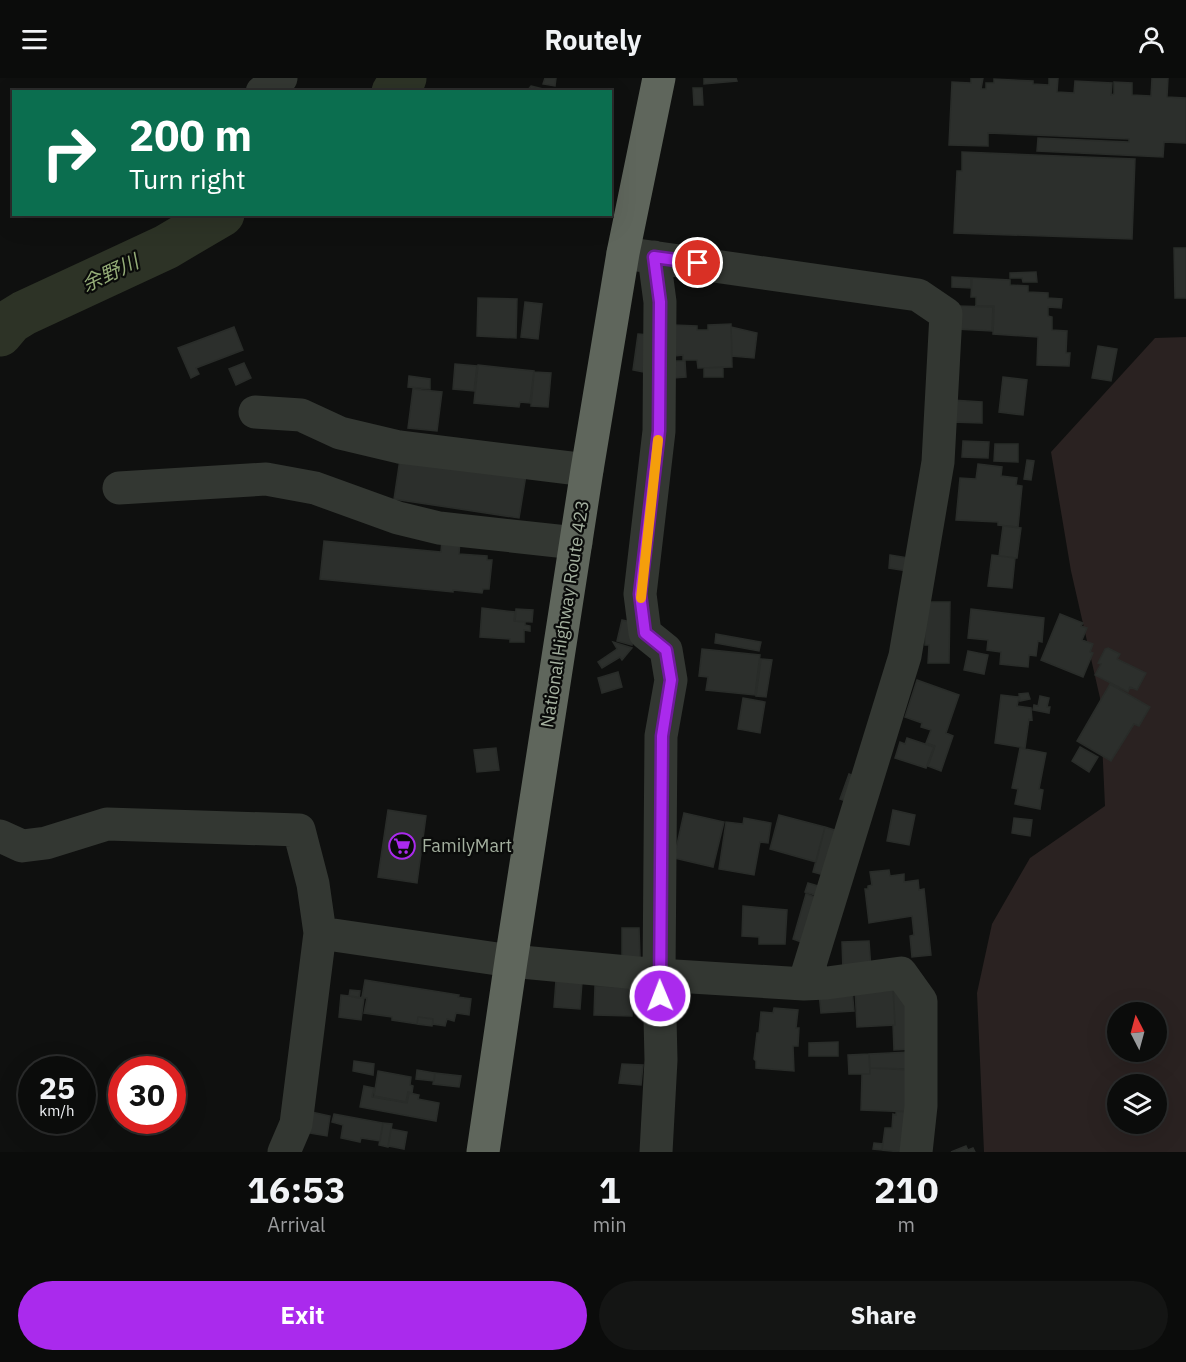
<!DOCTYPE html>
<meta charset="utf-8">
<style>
:root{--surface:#0b0c0b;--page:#141514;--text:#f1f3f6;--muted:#9a9b9d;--line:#2b2c2c;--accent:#aa2aed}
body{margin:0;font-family:"IBM Plex Sans","Noto Sans JP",sans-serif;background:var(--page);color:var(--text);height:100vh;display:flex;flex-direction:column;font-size:22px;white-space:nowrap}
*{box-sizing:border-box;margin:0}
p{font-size:20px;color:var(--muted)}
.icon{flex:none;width:33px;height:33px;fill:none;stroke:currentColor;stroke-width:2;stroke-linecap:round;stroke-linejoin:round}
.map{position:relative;height:1074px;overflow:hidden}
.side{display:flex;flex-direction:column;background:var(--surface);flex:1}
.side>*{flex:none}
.banner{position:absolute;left:12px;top:12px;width:600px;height:126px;border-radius:0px;box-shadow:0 6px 24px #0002,0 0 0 2px var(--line);background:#0b6e4f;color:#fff;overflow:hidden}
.needle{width:39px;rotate:354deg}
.fabs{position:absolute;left:1107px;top:924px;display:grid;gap:12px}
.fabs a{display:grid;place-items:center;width:60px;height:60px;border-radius:50%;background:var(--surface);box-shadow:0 6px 24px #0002,0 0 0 2px var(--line);font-size:30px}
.speed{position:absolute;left:18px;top:978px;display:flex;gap:12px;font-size:30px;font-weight:700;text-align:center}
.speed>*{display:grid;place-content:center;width:78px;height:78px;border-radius:50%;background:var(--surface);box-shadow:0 6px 24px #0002,0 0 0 2px var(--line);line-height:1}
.speed small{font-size:15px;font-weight:400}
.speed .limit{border:9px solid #d22;background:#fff;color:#111}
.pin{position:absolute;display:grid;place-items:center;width:51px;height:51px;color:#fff;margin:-26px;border:3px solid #fff;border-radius:50%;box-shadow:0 2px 6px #0007}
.me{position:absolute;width:66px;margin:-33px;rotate:359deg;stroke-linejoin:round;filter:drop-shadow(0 0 4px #0008)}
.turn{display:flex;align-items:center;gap:21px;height:126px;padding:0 18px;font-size:27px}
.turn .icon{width:78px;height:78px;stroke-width:2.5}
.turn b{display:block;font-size:42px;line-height:51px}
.eta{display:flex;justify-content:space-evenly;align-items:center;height:102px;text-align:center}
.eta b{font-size:36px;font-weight:800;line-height:42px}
.primary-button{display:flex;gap:12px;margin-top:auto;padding:12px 18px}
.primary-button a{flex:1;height:69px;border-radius:36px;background:var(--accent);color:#fff;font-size:24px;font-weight:800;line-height:69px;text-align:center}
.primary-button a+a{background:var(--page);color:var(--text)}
header{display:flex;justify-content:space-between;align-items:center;height:78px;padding:0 18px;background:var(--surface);font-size:27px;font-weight:800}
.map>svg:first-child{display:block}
.green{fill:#2a2221;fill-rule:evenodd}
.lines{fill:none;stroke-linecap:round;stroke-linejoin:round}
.river{stroke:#2d3326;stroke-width:45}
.building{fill:#2c2f2c;stroke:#292c29;stroke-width:1.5}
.minor{stroke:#333732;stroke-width:33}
.highway{stroke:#5f665c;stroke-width:33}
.route-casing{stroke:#6e1b9a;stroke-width:15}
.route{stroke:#aa2aed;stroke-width:10}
.slow{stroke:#f59e0b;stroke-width:10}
.labels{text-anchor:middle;stroke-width:4.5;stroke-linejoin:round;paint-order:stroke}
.street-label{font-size:18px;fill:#a5b1a0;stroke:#0a0b0a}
.poi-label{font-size:18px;fill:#a5b1a0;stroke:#0a0b0a;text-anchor:start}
.water-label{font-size:20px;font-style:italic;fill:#94ac77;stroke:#0a0b0a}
</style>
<header><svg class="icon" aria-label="menu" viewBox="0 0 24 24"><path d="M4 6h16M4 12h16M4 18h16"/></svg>Routely<svg class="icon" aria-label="person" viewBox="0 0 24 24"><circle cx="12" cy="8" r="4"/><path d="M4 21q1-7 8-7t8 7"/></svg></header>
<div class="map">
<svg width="1186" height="1074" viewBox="0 0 1186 1074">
<rect width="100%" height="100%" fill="#0f100f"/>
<path class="green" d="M1186,259V1074H984L977,915L992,846L1030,780L1105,728L1100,620L1071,493L1051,374L1155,260ZM1118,934H1156V974H1118ZM1118,1006H1156V1046H1118Z"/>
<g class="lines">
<path class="river" d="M394,14L404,0
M0,256L11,243L24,235L166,169L222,136"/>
</g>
<path class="building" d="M545,0H556L555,8L543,6Z
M704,0H736L737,3L704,6Z
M971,0H983L981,11H986V5H994V1L1033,3V6L1049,7V0H1058L1057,14L1074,15L1075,3L1112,5L1111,17L1114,16V4L1132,5V17L1151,18L1152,0H1168L1167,19L1186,20V65L1164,64L1163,79L1037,73L1038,60L1129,64V61L988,55V68L949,67L952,4L971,5Z
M531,8L555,14H526Z
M693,10H702L703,27H694Z
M962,74L1135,81L1132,161L954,155L957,93H962Z
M1174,170H1186V220H1175Z
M1036,194L1037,204H1023L1022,200H1010V195Z
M952,199L971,200V210L952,209Z
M972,200L1010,202V207L1028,208V214L1048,215V220L1062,221L1061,230L1048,229V238L1052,239V252L1067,253L1066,275H1070L1069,288L1037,287L1038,259L993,256L994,228H976V219H971Z
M478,220L517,221L516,260L477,258Z
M525,224L542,226L538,261L521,259Z
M957,228L993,229L992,253L956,251Z
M731,246L732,289L698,290L697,282H683V277L675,278L674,247L697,248V252H708V247Z
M234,249L243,272L196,290L199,296L191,300L178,270Z
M731,249L757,255L754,280L732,278Z
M638,256L650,257L649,295L633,292Z
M1098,268L1117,271L1111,303L1092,300Z
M672,283H685L686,299L673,300Z
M244,285L251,300L236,307L229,291Z
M455,286L477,288L474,313L453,311Z
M478,287L534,293L530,325L520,324L519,329L474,325Z
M723,289V299H704V290Z
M534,294L551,295L548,329L531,328Z
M409,298L430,301V311L408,309Z
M1003,299L1027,302L1023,337L999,334Z
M413,311L442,314L437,353L408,350Z
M952,322L982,324V345L951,344Z
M963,363L989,364L988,380L962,379Z
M995,366H1018V384L994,383Z
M400,381L526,397L519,440L394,421Z
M1027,382L1034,383L1031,402L1024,401Z
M978,386L1002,389L1001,398L1017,400L1016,407L1022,408L1018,449L998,447V444L956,442L960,400L976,401Z
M1003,448L1021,450L1017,480L999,478Z
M442,461L460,463L459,476L487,478V482H492L489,511H483L482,515L453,512V514L320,501L324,463L441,474Z
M890,477L909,480L907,493L889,490Z
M992,477L1015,480L1012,510L988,508Z
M925,524H950L949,585H928L929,567H925Z
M482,530L515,534L514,543L525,544V547L530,548V553L524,552V564H510V561L480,559Z
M516,531L533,532L532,544L515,543Z
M971,531L1044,540L1042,564L1038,563L1036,578L1029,577L1028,589L1000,586L1001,574L987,572L988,562L968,560Z
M1060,536L1083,545L1081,548L1087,550L1082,562L1093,566L1090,574L1093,575L1083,599L1041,582Z
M622,542L637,545L632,567L617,563Z
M716,556L761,564L759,573L715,565Z
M613,564L632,570L622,582L620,579L602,590L598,584L617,571Z
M1108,570L1120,576L1117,581L1146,595L1137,612L1130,609L1128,614L1095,597L1101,586L1098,585L1105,571Z
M702,571L760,577L755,617L706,612L708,599L699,598Z
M968,573L988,577L984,596L964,592Z
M761,581L772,582L766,619L756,618Z
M618,594L622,609L602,615L598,600Z
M917,602L959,617L946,655L953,658L941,693L928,688L935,668L926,665L931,652L921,649L922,645L905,639Z
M1110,606L1150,629L1139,648L1134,646L1111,683L1077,663Z
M1028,615L1030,621L1020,623L1019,616Z
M1001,617L1019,619L1017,628L1031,630L1032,642L1029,641L1025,670L995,665Z
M1040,618L1049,620L1047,629H1050L1049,635L1033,632L1034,627L1038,628Z
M743,620L765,624L760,655L738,651Z
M907,660L934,669L926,690L895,680L900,664L905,666Z
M1080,669L1098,679L1089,694L1072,683Z
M496,670L499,692L477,694L474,672Z
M1020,670L1046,675L1039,711L1043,712L1040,731L1015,726L1018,711L1012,710Z
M849,696L858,700L849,724L840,721Z
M388,732L426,738L417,805L378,799Z
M893,732L915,737L909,767L887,763Z
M684,735L724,744L713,789L674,780Z
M779,737L825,749L816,784L770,771Z
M744,740L771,745L768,765L760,764L754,797L719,791L726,744L743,746Z
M1014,740L1032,742L1030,758L1012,755Z
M825,749L841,754L828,798L813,794Z
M889,792L890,798L904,796V804L918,802L919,812L924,811L931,877L912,879L910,858L914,857L912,838L869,845L865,811H868V808L872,807L870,794Z
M808,805L825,810L822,819L805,814Z
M806,816L821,821L807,866L793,861Z
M743,828L787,832L785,866H759V859L742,858Z
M622,850H639L640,879L622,880Z
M869,863L871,891L843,892L842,864Z
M365,902L459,917L458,919L471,921L469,937L456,935L454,943L447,941L445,948L433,946V941L418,939L417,946L392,942V939L364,935L367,920L362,919Z
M556,902L582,904L580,931L554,929Z
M595,908L633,909L632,938L594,937Z
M893,908L913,927V971L894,972L893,947H895Z
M893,908L895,947L857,949L855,910Z
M852,911L854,933L821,935L819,914Z
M350,912L360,913L359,920L349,918Z
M341,917L364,920L361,942L339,939Z
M774,930L798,932L796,950H799L798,968H793L794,993L756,990V983L754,981L757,955H759L761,934L773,935Z
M418,939L433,941L432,948L417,946Z
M838,964V978H809V965Z
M910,974L907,991L870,990L869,976Z
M869,976L870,996H849L848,977Z
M354,983L374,986L373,997L353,993Z
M622,986L643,987L641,1007L619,1005Z
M870,990L913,992V1034L861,1032L862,996H870Z
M417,992L435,995L434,1003L416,1001Z
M378,993L411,999L410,1007L413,1008L412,1015L408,1014L406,1024L374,1018Z
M435,995L461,998L459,1009L433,1006Z
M364,1008L374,1010L372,1019L407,1025L409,1015L419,1017L418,1021L439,1025L436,1043L360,1029Z
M307,1033L330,1038L327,1058L303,1054Z
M896,1033L913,1034L900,1074L882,1072L885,1050H892L893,1036L896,1037Z
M334,1036L383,1045L380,1063L361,1060L360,1064L341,1060L343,1047L332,1044Z
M383,1045L392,1046L388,1069L379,1067Z
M391,1051L407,1054L404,1071L388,1068Z
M874,1065L883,1066L882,1072L873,1071Z
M966,1068L968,1072L973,1070L975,1074H951Z"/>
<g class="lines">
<path class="minor" d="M262,14L281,0
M623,175L918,217L946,236L938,384L905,578L804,906
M654,179L660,224L659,353L640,516L645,555L666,572L671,602L661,658L659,897L661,982L656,1074
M255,334L301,337L340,355L399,369L587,392
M119,410L266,401L315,410L398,440L439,450L576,465
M0,758L22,768L46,765L107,746L299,752L313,806L320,855L296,1046L284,1074
M320,855L511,883L659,897L804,906L827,905L901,895L921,923V1028L916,1074"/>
<path class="highway" d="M483,1074L511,883L587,392L623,175L659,0"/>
</g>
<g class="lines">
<g class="route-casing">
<path id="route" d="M660,918L662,658L671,602L666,572L645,555L640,516L659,353L660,224L654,179L698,185"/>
</g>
<use href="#route" class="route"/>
<path class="slow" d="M641,520L658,362"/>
</g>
<defs>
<g id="supermarket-ring" transform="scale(1.35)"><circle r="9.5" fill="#0a0b0a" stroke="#aa2aed" stroke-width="1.5"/><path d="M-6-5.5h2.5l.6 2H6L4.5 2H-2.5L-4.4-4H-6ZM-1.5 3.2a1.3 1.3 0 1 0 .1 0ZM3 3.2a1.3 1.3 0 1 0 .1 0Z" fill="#aa2aed"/></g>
</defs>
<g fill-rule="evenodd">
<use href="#supermarket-ring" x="402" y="768"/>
</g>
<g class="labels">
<g class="street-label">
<text transform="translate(565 536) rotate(-81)" y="6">National Highway Route 423</text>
</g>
<g class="poi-label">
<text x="422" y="774">FamilyMart</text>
</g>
<g class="water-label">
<text transform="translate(110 195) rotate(-25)" y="7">余野川</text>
</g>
</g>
</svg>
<div class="fabs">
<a><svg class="needle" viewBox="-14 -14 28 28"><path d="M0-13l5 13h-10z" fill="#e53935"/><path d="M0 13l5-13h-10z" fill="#9a9b9d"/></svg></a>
<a><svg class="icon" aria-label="layers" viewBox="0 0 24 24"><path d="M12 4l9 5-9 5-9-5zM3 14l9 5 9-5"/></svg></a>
</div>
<div class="speed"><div>25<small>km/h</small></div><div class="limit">30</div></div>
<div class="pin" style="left:698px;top:185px;background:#d93025"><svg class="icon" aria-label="arrive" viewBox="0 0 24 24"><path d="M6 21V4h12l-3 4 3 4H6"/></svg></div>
<svg class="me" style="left:660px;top:918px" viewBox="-20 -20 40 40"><circle r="17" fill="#aa2aed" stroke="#fff" stroke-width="3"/><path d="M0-11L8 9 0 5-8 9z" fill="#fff"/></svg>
<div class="banner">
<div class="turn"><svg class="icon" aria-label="right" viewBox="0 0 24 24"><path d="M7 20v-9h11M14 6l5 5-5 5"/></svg><div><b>200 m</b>Turn right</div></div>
</div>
</div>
<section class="side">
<div class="eta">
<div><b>16:53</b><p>Arrival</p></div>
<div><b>1</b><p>min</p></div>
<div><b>210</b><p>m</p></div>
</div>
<div class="primary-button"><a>Exit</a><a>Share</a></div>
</section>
